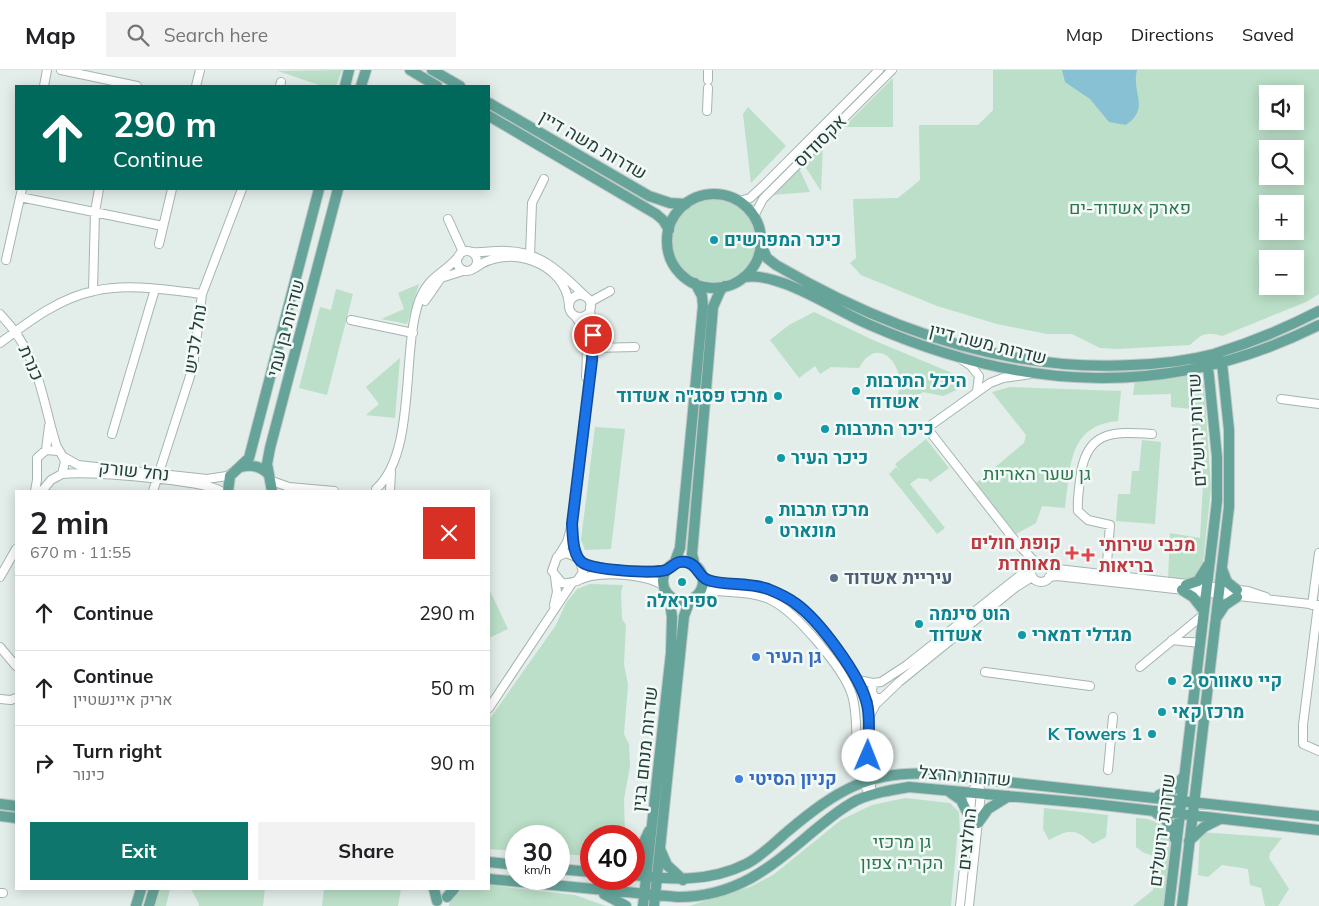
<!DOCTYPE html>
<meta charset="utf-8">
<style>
:root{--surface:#fff;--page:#f2f2f2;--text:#202124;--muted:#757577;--line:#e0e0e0;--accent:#0f766e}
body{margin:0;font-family:Mulish,Heebo,sans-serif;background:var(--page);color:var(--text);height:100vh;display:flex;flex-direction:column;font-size:19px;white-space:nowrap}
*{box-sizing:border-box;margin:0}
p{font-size:16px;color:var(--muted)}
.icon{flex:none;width:28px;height:28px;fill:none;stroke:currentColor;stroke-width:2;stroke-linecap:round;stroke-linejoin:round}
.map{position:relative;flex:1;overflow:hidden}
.panel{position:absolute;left:15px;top:420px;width:475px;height:400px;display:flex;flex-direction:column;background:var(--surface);border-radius:0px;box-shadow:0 2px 12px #0003}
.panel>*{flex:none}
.banner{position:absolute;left:15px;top:15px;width:475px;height:105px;border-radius:0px;box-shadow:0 2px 12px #0003;background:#00695c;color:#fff;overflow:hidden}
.fabs{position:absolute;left:1259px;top:15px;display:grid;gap:10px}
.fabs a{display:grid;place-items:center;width:45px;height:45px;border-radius:0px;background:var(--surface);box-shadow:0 2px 12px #0003;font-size:25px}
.speed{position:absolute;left:505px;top:755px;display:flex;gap:10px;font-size:25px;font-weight:700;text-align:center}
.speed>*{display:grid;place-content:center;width:65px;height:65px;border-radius:50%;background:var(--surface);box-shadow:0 2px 12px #0003;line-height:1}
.speed small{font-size:12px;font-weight:400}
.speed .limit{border:8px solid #d22;background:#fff;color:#111}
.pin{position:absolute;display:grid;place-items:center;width:42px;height:42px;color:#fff;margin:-21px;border:2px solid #fff;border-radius:50%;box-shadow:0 1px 5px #0007}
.me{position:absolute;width:55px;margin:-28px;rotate:1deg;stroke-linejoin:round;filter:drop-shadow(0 0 4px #0008)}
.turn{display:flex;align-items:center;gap:18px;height:105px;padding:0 15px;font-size:22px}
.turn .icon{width:65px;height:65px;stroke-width:2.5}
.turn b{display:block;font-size:35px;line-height:42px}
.round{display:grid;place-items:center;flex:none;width:52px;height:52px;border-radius:0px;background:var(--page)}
.head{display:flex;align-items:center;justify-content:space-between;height:85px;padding:0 15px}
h1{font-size:30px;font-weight:700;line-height:38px}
.action{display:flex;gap:10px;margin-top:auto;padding:10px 15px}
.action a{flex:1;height:58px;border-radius:0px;background:var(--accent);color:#fff;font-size:20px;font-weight:700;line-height:58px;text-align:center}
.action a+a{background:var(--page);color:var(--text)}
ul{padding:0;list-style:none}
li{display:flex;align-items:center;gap:15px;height:75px;padding:0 15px;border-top:1px solid var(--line)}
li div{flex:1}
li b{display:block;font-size:19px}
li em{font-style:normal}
header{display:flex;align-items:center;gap:30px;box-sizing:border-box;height:70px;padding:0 25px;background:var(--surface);border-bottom:1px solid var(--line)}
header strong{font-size:24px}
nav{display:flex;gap:28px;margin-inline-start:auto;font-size:18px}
.search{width:350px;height:45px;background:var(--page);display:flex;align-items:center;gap:12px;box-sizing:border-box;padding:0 18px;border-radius:0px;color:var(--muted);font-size:19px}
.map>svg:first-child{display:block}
.green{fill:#bbdfc8;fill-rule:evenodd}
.water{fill:#89c1d4}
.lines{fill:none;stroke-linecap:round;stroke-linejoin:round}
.minor-casing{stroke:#a5b5b1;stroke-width:10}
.major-casing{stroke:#c1c9c8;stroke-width:12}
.minor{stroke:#fff;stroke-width:8}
.major{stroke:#66a49a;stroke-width:10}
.route-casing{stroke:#114b97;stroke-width:12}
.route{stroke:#1a73e8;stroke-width:9}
.culture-dot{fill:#0f9aa8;stroke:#f3f9f7;stroke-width:2}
.health-dot{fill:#e0444e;stroke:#f3f9f7;stroke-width:2}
.service-dot{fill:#5c6f8a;stroke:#f3f9f7;stroke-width:2}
.shop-dot{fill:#3f7fe0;stroke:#f3f9f7;stroke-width:2}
.labels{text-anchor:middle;stroke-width:5;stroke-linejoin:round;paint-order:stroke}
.street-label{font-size:18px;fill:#223f3a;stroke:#f3f9f7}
.park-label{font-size:18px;fill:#2a774f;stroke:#f3f9f7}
.culture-label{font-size:18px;font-weight:bold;fill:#0d838f;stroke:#f3f9f7;text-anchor:start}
.health-label{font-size:18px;font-weight:bold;fill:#be3a42;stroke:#f3f9f7;text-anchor:end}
.service-label{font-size:18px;font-weight:bold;fill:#4e5e75;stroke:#f3f9f7;text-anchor:start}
.shop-label{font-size:18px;font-weight:bold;fill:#366cbe;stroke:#f3f9f7;text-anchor:start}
</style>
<header>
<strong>Map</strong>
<div class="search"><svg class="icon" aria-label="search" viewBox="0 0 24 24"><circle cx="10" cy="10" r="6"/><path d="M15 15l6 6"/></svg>Search here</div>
<nav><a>Map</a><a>Directions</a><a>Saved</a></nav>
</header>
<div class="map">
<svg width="1319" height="836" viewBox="0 0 1319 836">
<rect width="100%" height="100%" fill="#e3ede9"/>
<path class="green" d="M342,0L336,16H322L278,1Z
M879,0H889L765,122L763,120Z
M993,0H1319V224L1306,232L1222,266C1207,261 1201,264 1190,275L1117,279L1100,278L1072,264H1047L997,254L937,236L861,205L850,193L856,188L853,129L898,128L920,110L919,55H978L993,40ZM1268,24H1295V51H1268ZM1268,79H1295V106H1268ZM1268,134H1295V161H1268ZM1268,189H1295V216H1268Z
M893,8V57H844Z
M748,37L786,76L751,113L743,44Z
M823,75L821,121L804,95Z
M799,98L810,122L771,125Z
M672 170a42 42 0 1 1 84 0a42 42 0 1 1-84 0Z
M419,214L407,254L381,249L404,239L398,223Z
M336,219L353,224L327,325L299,318L320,237L331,240Z
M814,242L873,270L959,306L965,309L966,316L943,326L923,322L902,336L899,333L894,337L891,334C916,312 882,256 859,298L831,297L820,304L815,296L799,308L770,270L789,255Z
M400,288L395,348L366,345L379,334L366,317Z
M1189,305L1199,308L1204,314L1211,418L1202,502L1188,511L1168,510L1170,463L1200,468L1203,415L1201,364L1192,362V339L1171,337V324L1133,325L1135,309Z
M1010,317L1121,321L1118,351C1067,356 1071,397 1065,438L1042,436L1036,453L1016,464L976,413L1024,373L1026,365L992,322Z
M595,357L625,359L611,479L585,480L581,470Z
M926,369L949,398L930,412L928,409L918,408L910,414L945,458L937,464L889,404L896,397L900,401L895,394Z
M1142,370L1161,372L1155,454L1116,451L1118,424H1130L1132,401H1139Z
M590,514L623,515L621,522L622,549L626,555L624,594L628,615L624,664L629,674L630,696L624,729L625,766H591V786L559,784V766H516V781L489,779V650L556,555L566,533L577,519Z
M490,521L508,559L489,568V522Z
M905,728L950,733L959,742L960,765L957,768L951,836H689L750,817L773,805L841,750L872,735Z
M1044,738L1108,745L1106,767L1093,774C1074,758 1070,759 1049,770L1043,759Z
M1136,748C1187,748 1169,804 1165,836H1133L1153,820L1158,787L1144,783L1136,777Z
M1200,762L1282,768L1270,783L1269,788L1289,819L1278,836H1265L1261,818L1250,815L1248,799L1222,795L1208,807L1198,805Z
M489,815L575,825L606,836H449L450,829L459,819H489Z
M160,819H170L166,836H155Z
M191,819H265L263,836H199L198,832Z
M324,819H401L398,836H322Z"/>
<path class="water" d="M1062,0H1137C1131,24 1151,37 1126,55L1109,52L1090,29L1065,12Z"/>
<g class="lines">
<g class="minor-casing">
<path id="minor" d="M61,0L137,16
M708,10V0
M44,16L47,0
M196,16L200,0
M280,16L281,12
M707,41L708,18
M20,127L163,156
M739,131L750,128L763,116L879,0
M754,146L763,129L892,0
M448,149L463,182
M159,174L172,119
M457 191a10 10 0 1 1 20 0a10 10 0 1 1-20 0Z
M472,182C483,183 495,180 507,181C542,182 562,204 586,227
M530,185L532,133L544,109
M6,190L22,119
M475,198C507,173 566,192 569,235
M93,221L95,142L99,119
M569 236a11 11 0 1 1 22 0a11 11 0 1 1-22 0Z
M425,231L441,208L463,201
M590,232L610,221
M0,244C39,285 40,320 55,371C57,380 63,384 65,392L62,404L51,410L42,421
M574,245C590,264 587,283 586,307
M351,250L413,263
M0,273C28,252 59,228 94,221C128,213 167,220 202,224
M593,278L635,277
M961,289L971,296L979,306L977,321
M1031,304L1003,308L990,313L927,358L1016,472L1036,493
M1281,329L1319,334
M112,364L155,219
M46,380L49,356
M64,387L78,395L207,409L227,406L233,402
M62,404C87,401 202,410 221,421
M272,411L289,417L334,421
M376,419C417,382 401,282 419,231C429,205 443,205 459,186
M35,421L37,410V388L46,380L58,381
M153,421L193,297L202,224L242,119
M390,421L391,402
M572,461L574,475L579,488
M559,485L567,472L572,454L593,281L590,237
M582,492C608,502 639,501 667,500
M1031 502a10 10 0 1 1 20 0a10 10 0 1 1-20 0Z
M1047,494L1058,499L1248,521L1266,527
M1106,505L1110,455L1088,450L1078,441C1077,431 1079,420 1080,410C1085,361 1111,361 1152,364
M702,506C717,516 753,513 775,522C809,535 859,599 867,634C871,653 867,672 868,691C869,703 872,713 871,725
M0,507L16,479
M1049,507L1057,506L1319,535
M577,511L583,502L579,488L566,483L557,487L552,501L562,513C573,515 580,508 591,506C611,502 646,505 663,515
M697,525C707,519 719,521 730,522C744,523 758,524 771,530C796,542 844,599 852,625C862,658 848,698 871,725
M554,535L557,522L555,507
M1312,535L1319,483
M1318,535L1303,655V674L1319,681
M1172,570L1200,573
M0,577L16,596
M1140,597L1203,545
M985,602L1090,616
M858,610L873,613L881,612L907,595L1032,496
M873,613L872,623L876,628H881
M0,629L11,630L16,628
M489,638L572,513
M869,647L876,634L899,612L1016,517L1032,507
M1108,700L1113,647
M0,823H3
M960,836L972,722L978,711L981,723L969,836"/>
</g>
<g class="major-casing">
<path id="major" d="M410,0L437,16
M432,0L460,16
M345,16L349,0
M361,16L366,0
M489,33L649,126L670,133L686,134
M489,46L656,144L663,150L669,160
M667 171a47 47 0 1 1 94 0a47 47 0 1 1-94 0Z
M761,175L767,188L776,195C884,258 1006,302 1132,295C1159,294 1187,291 1214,284C1250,273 1286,258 1319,241
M745,207C781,202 834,240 870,255C1021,321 1169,330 1319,255
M241,397C252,394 261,396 269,405
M228,421L230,406L249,388L319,119
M272,421L267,394L270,378L338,119
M663 511a20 20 0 1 1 40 0a20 20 0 1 1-40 0Z
M674,494L680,478L703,236L702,226L695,213
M695,496L692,484L713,237L720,221L725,216
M1222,499L1227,512L1237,520
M1186,515L1198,511L1208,495
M1182,520L1193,527L1204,541
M1217,547L1225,535L1237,527
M948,721L961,730L970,748
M1159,725L1174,719L1184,706
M0,734L16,736
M1155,742L1169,753L1175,769
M0,746L16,748
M978,753L988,739L1009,726
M1189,771L1204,757L1220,749
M660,779L667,795L683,810
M489,792L516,795
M634,794L649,761
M559,799L591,802
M634,805C672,810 710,812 746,794C762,786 775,772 788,761C836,721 868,700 933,704L1319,746
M489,809L678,827C735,827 769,799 810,764C825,752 839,739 857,730C873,723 891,720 909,717L1085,733L1319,760
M434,819L437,831
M604,824L626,836
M447,827L454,819
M136,836L141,819
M149,836L154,819
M643,836L671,583L672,547L669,525
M654,836L684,546L690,530
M1169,836L1217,431V387L1208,297L1210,292
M1182,836L1229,437V360L1222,293L1219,290"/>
</g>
<use href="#minor" class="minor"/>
<use href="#major" class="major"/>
</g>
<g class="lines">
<g class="route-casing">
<path id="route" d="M593,265L592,290L572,454C573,465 572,486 583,493C594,500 653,504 666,500C673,497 676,490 686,492C698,494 698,507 708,510C724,516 749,512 768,519C778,523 787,527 795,533C819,550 860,605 867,634C871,650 868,669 868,686"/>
</g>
<use href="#route" class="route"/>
</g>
<g class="culture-dot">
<circle cx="714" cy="170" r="5"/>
<circle cx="856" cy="321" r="5"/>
<circle cx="778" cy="326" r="5"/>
<circle cx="825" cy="359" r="5"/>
<circle cx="781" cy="388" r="5"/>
<circle cx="769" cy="450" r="5"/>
<circle cx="682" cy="512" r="5"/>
<circle cx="919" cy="554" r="5"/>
<circle cx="1022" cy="565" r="5"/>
<circle cx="1172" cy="611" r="5"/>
<circle cx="1162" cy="642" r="5"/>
<circle cx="1152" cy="664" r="5"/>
</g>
<g class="health-dot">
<path d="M1069.5 475.5h5v5h5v5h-5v5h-5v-5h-5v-5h5z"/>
<path d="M1085.5 477.5h5v5h5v5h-5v5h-5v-5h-5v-5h5z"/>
</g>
<circle class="service-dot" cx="834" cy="508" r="5"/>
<g class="shop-dot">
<circle cx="756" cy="587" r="5"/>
<circle cx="739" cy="709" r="5"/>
</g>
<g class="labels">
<g class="street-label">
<text transform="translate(820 71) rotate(-45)" y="6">אקסודוס</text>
<text transform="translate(593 75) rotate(30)" y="6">שדרות משה דיין</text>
<text transform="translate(286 258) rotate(-75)" y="6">שדרות בן עמי</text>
<text transform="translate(195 269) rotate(-81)" y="6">נחל לכיש</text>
<text transform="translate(988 274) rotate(14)" y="6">שדרות משה דיין</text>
<text transform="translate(31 293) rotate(66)" y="6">כנרת</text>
<text transform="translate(1197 360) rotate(-93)" y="6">שדרות ירושלים</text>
<text transform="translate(134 401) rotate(6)" y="6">נחל שורק</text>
<text transform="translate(645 679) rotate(-84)" y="6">שדרות מנחם בגין</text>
<text transform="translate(965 706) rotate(5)" y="6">שדרות הרצל</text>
<text transform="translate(1162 760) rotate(-83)" y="6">שדרות ירושלים</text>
<text transform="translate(967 769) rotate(-84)" y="6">החלוצים</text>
</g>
<g class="park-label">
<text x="1130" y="144">פארק אשדוד-ים</text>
<text x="1037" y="410">גן שער האריות</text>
<text x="902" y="778">גן מרכזי<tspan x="902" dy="21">הקריה צפון</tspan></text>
</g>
<g class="culture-label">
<text x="724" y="176">כיכר המפרשים</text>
<text x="866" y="317">היכל התרבות<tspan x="866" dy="21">אשדוד</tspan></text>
<text x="768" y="332" text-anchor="end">מרכז פסג"ה אשדוד</text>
<text x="835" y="365">כיכר התרבות</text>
<text x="791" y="394">כיכר העיר</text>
<text x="779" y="446">מרכז תרבות<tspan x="779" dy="21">מונארט</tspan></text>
<text x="682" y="537" text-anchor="middle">ספיראלה</text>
<text x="929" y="550">הוט סינמה<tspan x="929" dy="21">אשדוד</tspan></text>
<text x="1032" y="571">מגדלי דמארי</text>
<text x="1182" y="617">קיי טאוורס 2</text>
<text x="1172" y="648">מרכז קאי</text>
<text x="1142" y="670" text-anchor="end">K Towers 1</text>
</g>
<g class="health-label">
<text x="1061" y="479">קופת חולים<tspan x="1061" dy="21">מאוחדת</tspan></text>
<text x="1099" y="481" text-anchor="start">מכבי שירותי<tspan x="1099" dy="21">בריאות</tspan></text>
</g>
<g class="service-label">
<text x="844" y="514">עיריית אשדוד</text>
</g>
<g class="shop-label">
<text x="766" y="593">גן העיר</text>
<text x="749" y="715">קניון הסיטי</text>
</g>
</g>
</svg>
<div class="fabs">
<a><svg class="icon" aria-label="sound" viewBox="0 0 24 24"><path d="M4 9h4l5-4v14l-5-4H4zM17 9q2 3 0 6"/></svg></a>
<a><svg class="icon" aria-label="search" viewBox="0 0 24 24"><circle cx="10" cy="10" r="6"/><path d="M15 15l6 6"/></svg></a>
<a>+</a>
<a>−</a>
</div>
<div class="speed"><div>30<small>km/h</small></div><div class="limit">40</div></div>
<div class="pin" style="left:593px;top:265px;background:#d93025"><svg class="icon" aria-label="arrive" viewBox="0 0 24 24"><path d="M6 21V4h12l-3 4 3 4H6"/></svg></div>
<svg class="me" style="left:868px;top:686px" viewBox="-20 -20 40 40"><circle r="19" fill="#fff"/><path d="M0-13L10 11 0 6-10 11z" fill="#1a73e8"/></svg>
<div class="banner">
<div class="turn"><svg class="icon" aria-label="ahead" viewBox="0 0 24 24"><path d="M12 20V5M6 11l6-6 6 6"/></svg><div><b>290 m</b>Continue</div></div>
</div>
<section class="panel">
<div class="head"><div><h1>2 min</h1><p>670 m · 11:55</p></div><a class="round" style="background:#d93025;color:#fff"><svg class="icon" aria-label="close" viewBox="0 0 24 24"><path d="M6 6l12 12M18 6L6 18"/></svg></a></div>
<ul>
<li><svg class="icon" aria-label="ahead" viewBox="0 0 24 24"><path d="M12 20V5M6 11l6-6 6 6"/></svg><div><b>Continue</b></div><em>290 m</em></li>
<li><svg class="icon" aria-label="ahead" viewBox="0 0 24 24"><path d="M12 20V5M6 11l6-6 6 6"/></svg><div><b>Continue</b><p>אריק איינשטיין</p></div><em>50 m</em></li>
<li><svg class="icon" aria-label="right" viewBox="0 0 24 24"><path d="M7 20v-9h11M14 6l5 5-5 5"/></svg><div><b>Turn right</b><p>כינור</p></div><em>90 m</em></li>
</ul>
<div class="action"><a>Exit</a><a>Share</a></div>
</section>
</div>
